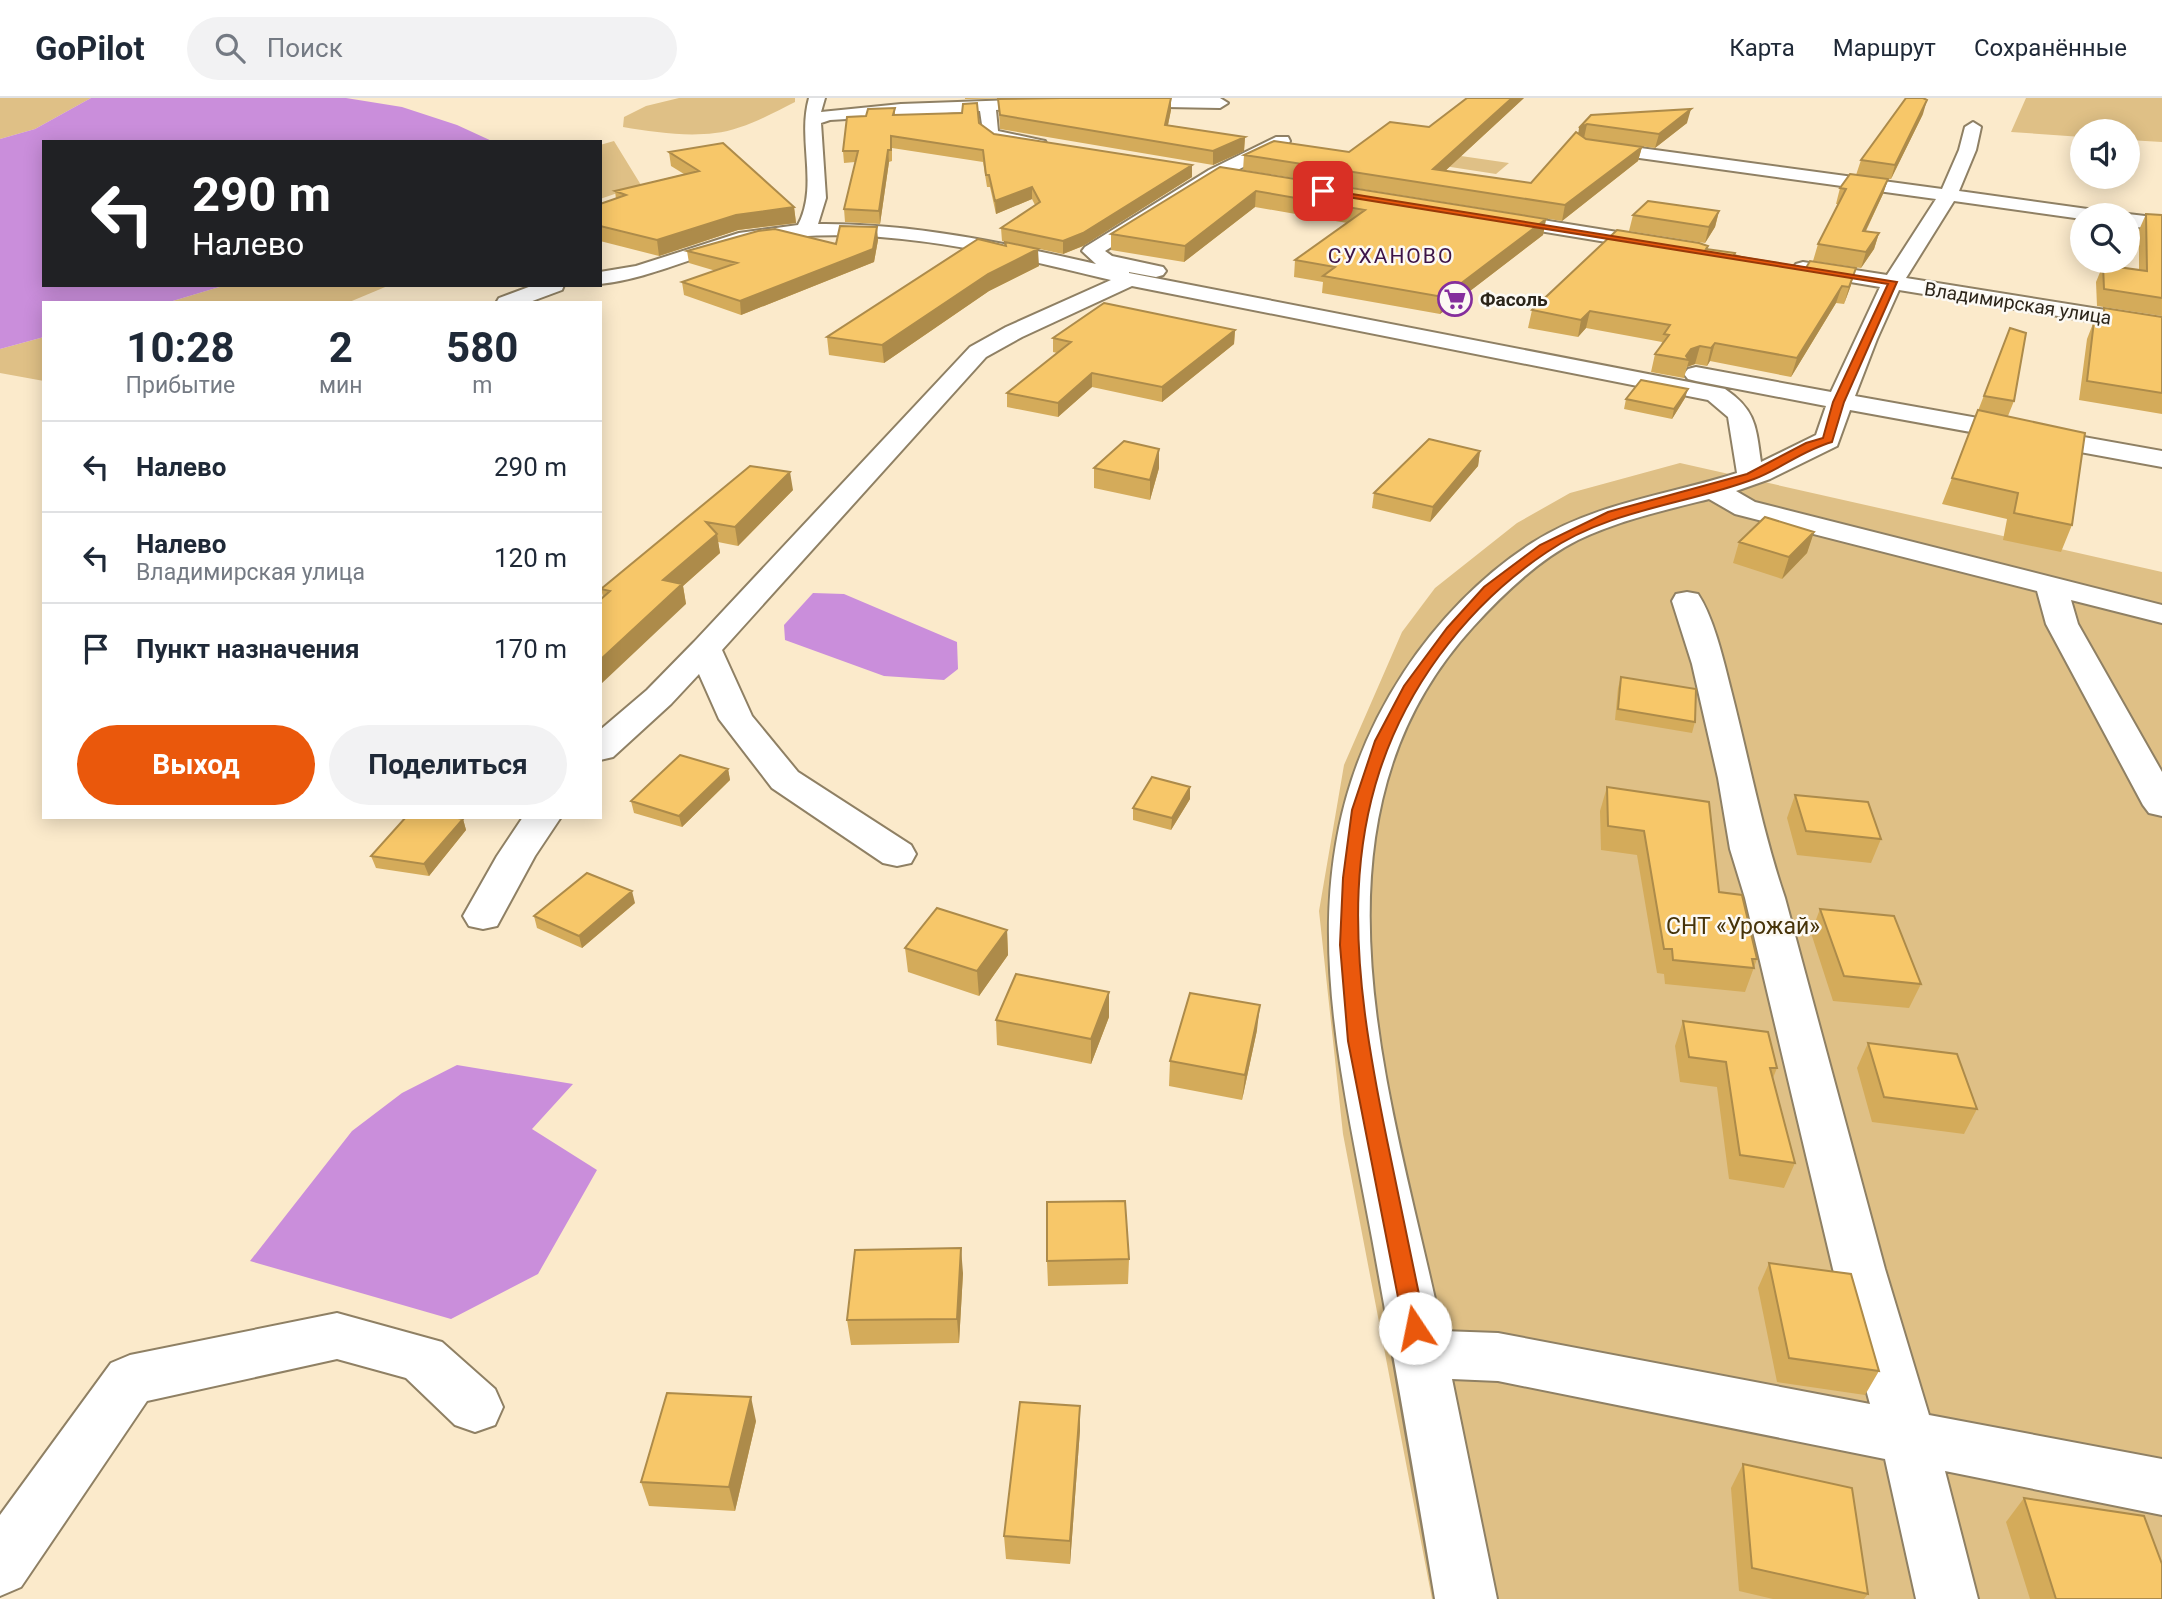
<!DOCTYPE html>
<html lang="ru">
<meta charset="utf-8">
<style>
:root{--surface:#fff;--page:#f2f2f3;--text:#1f2937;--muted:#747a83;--line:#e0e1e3;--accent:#ea580c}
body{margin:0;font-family:Roboto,sans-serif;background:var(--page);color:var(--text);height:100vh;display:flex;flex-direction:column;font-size:26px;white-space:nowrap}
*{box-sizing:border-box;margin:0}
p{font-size:23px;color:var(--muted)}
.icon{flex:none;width:38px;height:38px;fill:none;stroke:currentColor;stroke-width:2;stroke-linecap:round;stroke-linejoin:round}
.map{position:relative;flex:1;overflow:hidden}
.panel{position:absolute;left:42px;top:203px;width:560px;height:518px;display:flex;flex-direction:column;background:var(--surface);border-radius:0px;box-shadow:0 4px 18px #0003}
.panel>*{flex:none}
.top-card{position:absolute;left:42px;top:42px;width:560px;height:147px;border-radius:0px;box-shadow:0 4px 18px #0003;background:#202124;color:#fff;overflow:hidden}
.tools{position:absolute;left:2070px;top:21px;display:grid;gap:14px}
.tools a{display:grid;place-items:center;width:70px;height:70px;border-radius:50%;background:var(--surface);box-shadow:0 4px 18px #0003;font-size:35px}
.pin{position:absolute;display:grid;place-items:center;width:60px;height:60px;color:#fff;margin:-30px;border-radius:14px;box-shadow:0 4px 10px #0006}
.me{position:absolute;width:77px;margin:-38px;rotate:349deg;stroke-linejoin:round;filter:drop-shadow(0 0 5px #0008)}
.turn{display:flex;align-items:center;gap:24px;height:147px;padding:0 35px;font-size:32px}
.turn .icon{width:91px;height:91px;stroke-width:2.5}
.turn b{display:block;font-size:49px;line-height:60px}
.eta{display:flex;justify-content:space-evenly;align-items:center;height:119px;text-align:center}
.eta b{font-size:42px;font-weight:700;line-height:49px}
.primary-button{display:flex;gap:14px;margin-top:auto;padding:14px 35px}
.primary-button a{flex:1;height:80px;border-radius:42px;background:var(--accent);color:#fff;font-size:28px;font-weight:700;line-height:80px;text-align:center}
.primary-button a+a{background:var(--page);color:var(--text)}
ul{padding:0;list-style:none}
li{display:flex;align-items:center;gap:21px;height:91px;padding:0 35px;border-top:2px solid var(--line)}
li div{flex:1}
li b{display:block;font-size:26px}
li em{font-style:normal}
header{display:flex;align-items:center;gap:42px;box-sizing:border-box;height:98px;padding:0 35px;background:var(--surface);border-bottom:2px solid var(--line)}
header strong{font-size:33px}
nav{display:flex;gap:38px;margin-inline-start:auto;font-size:24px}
.search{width:490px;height:63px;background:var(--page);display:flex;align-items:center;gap:18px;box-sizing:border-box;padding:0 24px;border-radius:38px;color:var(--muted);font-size:26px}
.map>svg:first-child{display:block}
.green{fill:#dfc086}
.water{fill:#ca8edb}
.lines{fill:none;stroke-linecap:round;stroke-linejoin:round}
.minor-casing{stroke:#8f8064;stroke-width:4}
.minor{fill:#fff;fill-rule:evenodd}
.wall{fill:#d4ab5a}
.shaded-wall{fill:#ad8b4a}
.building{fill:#f7c769;stroke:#ad8b4a;stroke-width:2}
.route{fill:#ea580c;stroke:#983908;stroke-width:2}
.labels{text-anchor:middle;stroke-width:5;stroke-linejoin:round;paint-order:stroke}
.far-poi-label{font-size:19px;font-weight:bold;fill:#2c251a;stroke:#fcf9f3;text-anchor:start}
.far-street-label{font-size:19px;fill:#2c251a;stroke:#fcf9f3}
.far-quarter-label{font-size:21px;letter-spacing:2px;fill:#3d1448;stroke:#fcf9f3}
.park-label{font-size:23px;fill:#463309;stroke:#fcf9f3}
</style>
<header>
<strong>GoPilot</strong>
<div class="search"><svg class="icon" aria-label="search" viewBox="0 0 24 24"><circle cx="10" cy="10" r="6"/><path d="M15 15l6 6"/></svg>Поиск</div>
<nav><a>Карта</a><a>Маршрут</a><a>Сохранённые</a></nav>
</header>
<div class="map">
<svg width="2162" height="1501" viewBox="0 0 2162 1501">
<rect width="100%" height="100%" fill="#fbeacb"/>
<path class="green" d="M0,0H91L35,31L0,41Z
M679,0H795V4C771,16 743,32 715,35C686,39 653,34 623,29L624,19L646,8Z
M2026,0H2162V44L2128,42V33H2082V39L2011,34Z
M614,43L641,87L600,101V47Z
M1413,51L1509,65L1496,76L1399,61Z
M226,187H390L347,205H166Z
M44,239V283L0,275V251Z
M1680,365L2162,474V1501H1432L1343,1036L1319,813L1344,667L1402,534L1435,490L1517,425L1570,395Z"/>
<path class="water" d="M91,0H346L402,9L457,27L494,44H44V187H226L166,205H44V239L0,251V41L35,31Z
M813,495L844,496L957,544L958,571L944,582L884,578L785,542L784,527Z
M457,967L573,986L532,1031L597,1072L538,1176L451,1221L250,1163L352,1033L402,995Z"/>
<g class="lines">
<g class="minor-casing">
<path id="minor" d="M809,0H825L821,14L901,6L1014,2L1020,4L1022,7L1020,10L996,12L998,33L1045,43L1047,47L1039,52L1001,46L984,40L980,13L830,22L821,25L826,100L818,126C913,125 1004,145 1096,166L1082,153L1085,149L1209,72L1276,39H1288L1290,43L1288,47L1221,80L1105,153L1112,158L1163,169L1166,173L1163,177L1156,179L1129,174V175L1725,291C1756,312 1756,329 1761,364L1816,337L1826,308L1696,283L1688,281L1684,276L1688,271L1696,269L1831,294L1880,189L1803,176L1796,174L1793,170L1796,166L1803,164L1887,177L1936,101L1589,53L1581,48L1583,44L1589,43L1942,91L1959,52L1965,29L1973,24L1981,29L1976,52L1959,93L2102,113L2104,117H2082V121L1954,103L1906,180L2162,221V235L1899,192L1877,241L1855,298L2162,353V369L1850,312L1837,348L1770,381L1736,393L1755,404L2162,507V525L2071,502L2078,526L2162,674V718L2149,715L2143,707L2046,526L2037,493L1735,416L1709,401C1665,412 1620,422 1578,442C1538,462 1503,496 1473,529C1292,727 1394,1004 1442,1233L1498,1235L1870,1306L1833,1171L1745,800L1730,751L1718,680L1692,566L1672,503L1676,496L1687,494L1698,496C1714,520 1724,564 1731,592C1749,662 1762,732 1785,800L1885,1171L1929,1317L2162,1361V1417L1945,1373L1978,1501H1916L1885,1361L1498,1283L1452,1281L1497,1501H1435C1415,1380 1394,1260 1372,1140C1335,941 1284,757 1404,574C1437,524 1482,477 1532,445C1594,405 1669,397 1737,375L1728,319L1708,302L1132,188L1022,239L986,259L722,552L752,618L798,674L911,747L916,756L911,765L897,768L883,765L772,690L719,621L699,576L671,606L613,659L600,662V632L647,592L694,544L970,249L1006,229L1111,182C997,155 876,124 759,143C704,152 656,180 600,186V174L636,168L739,135L798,127C819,87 797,42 809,0Z
M1119,0H1220L1228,5L1220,10L1113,8L1111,5Z
M1492,114L1661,141L1668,143L1671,147L1668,151L1661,153L1485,124L1482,120L1485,116Z
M2128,116L2162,120V132L2128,128V117H2124Z
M534,187H564L562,192L527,205H496L499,200Z
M523,719H561L535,758L497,828L483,831L469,828L463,818L497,758Z
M337,1215L442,1244L495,1291L503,1309L495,1327L475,1334L455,1327L406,1280L337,1261L147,1303L21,1489L0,1498V1417L111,1265L130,1257Z"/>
</g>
<use href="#minor" class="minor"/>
</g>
<path class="wall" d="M965,0H1019L965,1Z
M1524,0L1445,73L1531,85L1578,35L1591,17L1687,25L1655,50L1585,41L1642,49L1638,63L1562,123L1243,72L1244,57L1349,54Z
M998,1L1171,12L1168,27L1245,39L1244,53L1213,67L1000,31Z
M895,10V17L979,25L994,36L1192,79L1083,148L1063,156L1002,143L1001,130L1035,107L1032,101L996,116L990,89H987L983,64L892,50V63L889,64L880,126L845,124L844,111L855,64L844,65L843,53L866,18Z
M1923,16L1891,81L1856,77L1861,62Z
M669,54L794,109L796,125L738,132L659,158L600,143V106L616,101L615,93L684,76L671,68Z
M1220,69L1546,121L1543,137L1440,216L1322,195L1323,184L1294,179L1295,162L1347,125L1255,109L1184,164L1111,152V136Z
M1888,81L1883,96L1866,133L1879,135L1874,151L1861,170L1813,163L1818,146L1839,106H1836L1840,90Z
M1719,113L1715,129L1705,145L1629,133L1633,117Z
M2146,116L2162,117V218L2097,208L2096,184L2103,167L2139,172V132Z
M878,142L874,164L741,217L684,197L682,184L716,173L689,165L687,153L836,146Z
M1005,144L1039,168L989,193L884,265L829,257L827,239L1005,148Z
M1707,151L1851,187L1844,206L1836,205L1791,279L1710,263L1707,268L1695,266L1687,269L1684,280L1651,274L1655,256L1661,248L1662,244L1586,230L1578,239L1528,230L1532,212Z
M2104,210L2162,219V316L2079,302L2087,241L2094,223L2099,224Z
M2010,230L2014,303L2008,318L2072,427L2061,454L2003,442L2007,421L1942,406Z
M1235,232L1234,246L1162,304L1092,289L1058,319L1007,309V295L1057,255L1053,254V240Z
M1685,300L1672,321L1624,311L1626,301Z
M1480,353L1478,368L1430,424L1372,410L1374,395Z
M750,368L793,392L738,448L718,444L720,455L683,488L686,506L603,499L601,491Z
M1094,370H1159L1150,402L1094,390Z
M1814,434L1807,455L1782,481L1733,465L1739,444Z
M1621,579L1695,624L1692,635L1615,622L1618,590Z
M728,671L730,682L682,729L634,715L631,703Z
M1607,689L1719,794L1757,861L1745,894L1665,886L1664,876L1657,875L1637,757L1601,752L1600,713Z
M1795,697L1881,741L1871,765L1797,757L1787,720Z
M1190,701L1171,732L1133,722V710Z
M463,721L466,732L429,778L376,770L371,758Z
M635,805L582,850L537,830L534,818Z
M1820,811L1921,886L1909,910L1833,903L1811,835Z
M1007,832L1008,857L979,898L908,874L905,850Z
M1109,919L1091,966L997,947L996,922Z
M1683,923L1777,970L1773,980L1795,1065L1784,1090L1729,1081L1717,989L1680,984L1675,948Z
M1257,932L1242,1002L1169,988L1170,963Z
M1868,945L1977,1011L1964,1036L1872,1024L1857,970Z
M1129,1161L1128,1186L1048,1188L1047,1163Z
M1769,1165L1879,1273L1865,1297L1777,1284L1758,1190Z
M963,1175L959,1245L851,1247L847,1222Z
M1080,1308V1332L1070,1466L1006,1461L1004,1438Z
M756,1323L735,1413L649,1408L641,1384Z
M1743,1366L1868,1496L1864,1501H1773L1739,1493L1731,1390Z
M2024,1400L2162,1501H2030L2006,1424Z"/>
<path class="shaded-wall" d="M1171,0V12L1165,41V27Z
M1512,0H1524L1431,86L1433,71Z
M1927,2L1923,16L1891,81L1895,67Z
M1691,11L1687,25L1655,50L1659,36Z
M1587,26L1584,40L1577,45L1579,30Z
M1245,39L1244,53L1213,67V53Z
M1642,49L1638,63L1562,123L1565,107Z
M888,52L889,64L880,126L879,113Z
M1192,67V79L1083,148L1063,156V143Z
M1888,81L1883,96L1858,149L1863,133Z
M1032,89V101L996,116L995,103Z
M1256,93L1255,109L1184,164L1185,148Z
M794,109L796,125L738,132L659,158L657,142L736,117Z
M1719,113L1715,129L1705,145L1709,129Z
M1546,121L1543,137L1440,216L1443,199Z
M877,129L878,142L874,164L741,217L740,203Z
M1879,135L1874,151L1861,170L1866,154Z
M1038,151L1039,168L989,193L884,265L882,247L988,176Z
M1856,170L1851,187L1844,206L1849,189Z
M1842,188L1836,205L1791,279L1797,260Z
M1590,213L1586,230L1578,239L1581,222Z
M1235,232L1234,246L1162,304V289Z
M1715,245L1710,263L1707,268L1711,250Z
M1700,248L1695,266L1687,269L1689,262L1686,258L1691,251Z
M1092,275V289L1058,319V305Z
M1688,291L1685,300L1672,321L1674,311Z
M1159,351V370L1150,402V382Z
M1480,353L1478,368L1430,424L1433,409Z
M790,374L793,392L738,448L735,429Z
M1814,434L1807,455L1782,481L1789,459Z
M717,436L720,455L683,488L686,506L600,587V562L663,482Z
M728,671L730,682L682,729L679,718Z
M1190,689V701L1171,732L1172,720Z
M463,721L466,732L429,778L424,766Z
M632,793L635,805L582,850L579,838Z
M1007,832L1008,857L979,898L977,873Z
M1109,894V919L1091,966V941Z
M1260,907L1257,932L1242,1002L1245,977Z
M961,1150L963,1175L959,1245L957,1221Z
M751,1299L756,1323L735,1413L729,1389Z
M1080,1308V1332L1070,1466V1443Z"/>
<path class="building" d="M1061,0H1171L1165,27L1245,39L1213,53L1000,17L998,1Z
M1467,0H1512L1433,71L1531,85L1576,34L1586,41L1642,49L1565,107L1244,57L1274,43L1349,54L1390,24L1429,29Z
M1906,0H1923L1927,2L1895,67L1861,62Z
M977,5L979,25L994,36L1192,67L1083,135L1063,143L1001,130L1040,104L1032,89L995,103L989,77H986L983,52L891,38V52H888L879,113L844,111L858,53H843L847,19L866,18L868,11L895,10L893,17L962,15L963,6Z
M1691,11L1659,36L1587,26L1579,30L1591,17Z
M723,45L794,109L736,117L657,142L600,128V106L626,97L615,93L699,73L669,54Z
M1220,69L1546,121L1443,199L1323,178L1335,169L1295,162L1365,112L1256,93L1185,148L1111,136Z
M1850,76L1888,81L1863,133L1879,135L1866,154L1818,146L1846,91L1840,90Z
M1648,103L1719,113L1709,129L1633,117Z
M2146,116L2162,117V200L2104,191L2103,167L2147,173Z
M840,128L877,129L873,151L740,203L682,184L737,165L687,153L758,133L775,131L836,146Z
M1617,132L1699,145L1708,148L1706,151L1735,155L1734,157L1741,159L1806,170L1810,163L1856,170L1849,189L1842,188L1797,260L1715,245L1711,250L1700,248L1691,251L1686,258L1689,262L1655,256L1669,237L1664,236L1670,227L1590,213L1581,222L1532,212Z
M978,141L1006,148L1005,144L1038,151L988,176L882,247L827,239Z
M1104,205L1235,232L1162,289L1092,275L1058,305L1007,295L1071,244L1053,240Z
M2104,210L2162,219V295L2087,283L2094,223L2105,224Z
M2010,230L2026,235L2014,303L1984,298Z
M1641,282L1688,291L1674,311L1626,301Z
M1978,312L2085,335L2072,427L2014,415L2018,395L1952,380Z
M1429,341L1480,353L1433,409L1374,395Z
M1124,343L1159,351L1150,382L1094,370Z
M750,368L790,374L735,429L706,424L717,436L663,482L682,486L600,562V502L610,493L601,491Z
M1765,419L1814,434L1789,459L1739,444Z
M1621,579L1696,591L1695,624L1618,611Z
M680,657L728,671L679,718L631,703Z
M1152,679L1190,689L1172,720L1133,710Z
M1607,689L1709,704L1719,794L1742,797L1757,861H1752L1754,870L1673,862L1672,851H1664L1644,733L1608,728Z
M1795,697L1868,704L1881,741L1806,733Z
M406,719H453L463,721L424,766L371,758Z
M587,775L632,793L579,838L534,818Z
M937,810L1007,832L977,873L905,850Z
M1820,811L1894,818L1921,886L1844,878Z
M1016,876L1109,894L1091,941L996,922Z
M1190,895L1260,907L1245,977L1170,963Z
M1683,923L1768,934L1777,970H1770L1795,1065L1740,1057L1726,964L1689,959Z
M1868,945L1957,956L1977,1011L1884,999Z
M1125,1103L1129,1161L1047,1163V1104Z
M961,1150L957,1221L847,1222L855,1152Z
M1769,1165L1851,1176L1879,1273L1789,1260Z
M667,1295L751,1299L729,1389L641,1384Z
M1020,1304L1080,1308L1070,1443L1004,1438Z
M1743,1366L1852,1390L1868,1496L1752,1470Z
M2024,1400L2144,1418L2162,1466V1501H2056Z"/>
<path class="route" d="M1321,91L1897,184L1844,304L1832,344C1803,352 1781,371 1754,381C1685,407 1610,411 1547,454C1505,482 1469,517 1439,558C1329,709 1352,871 1387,1042C1400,1105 1413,1167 1426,1230L1423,1237L1415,1239L1407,1237L1404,1230L1348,943L1340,847L1343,780L1352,712L1375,643L1404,588L1447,530L1484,489L1540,447L1608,414L1747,376L1806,345L1823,340L1833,304L1888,186L1323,95Z"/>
<defs>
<g id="supermarket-ring" transform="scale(1.75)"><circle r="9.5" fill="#fcf9f3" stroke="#852e9c" stroke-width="1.5"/><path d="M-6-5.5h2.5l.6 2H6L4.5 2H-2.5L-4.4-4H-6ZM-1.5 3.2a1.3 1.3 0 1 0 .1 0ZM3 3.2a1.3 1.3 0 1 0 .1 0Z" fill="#852e9c"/></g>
</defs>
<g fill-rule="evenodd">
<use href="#supermarket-ring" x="1455" y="201"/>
</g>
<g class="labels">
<g class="far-poi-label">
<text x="1480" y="208">Фасоль</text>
</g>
<g class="far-street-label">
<text transform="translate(2018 205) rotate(9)" y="7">Владимирская улица</text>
</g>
<g class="far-quarter-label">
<text x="1391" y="165">СУХАНОВО</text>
</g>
<g class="park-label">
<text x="1743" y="836">СНТ «Урожай»</text>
</g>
</g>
</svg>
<div class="tools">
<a><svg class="icon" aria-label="sound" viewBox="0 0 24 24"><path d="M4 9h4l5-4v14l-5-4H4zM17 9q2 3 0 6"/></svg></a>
<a><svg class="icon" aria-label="search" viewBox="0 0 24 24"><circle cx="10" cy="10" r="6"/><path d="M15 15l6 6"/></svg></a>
</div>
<div class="pin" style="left:1323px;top:93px;background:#d93025"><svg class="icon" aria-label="arrive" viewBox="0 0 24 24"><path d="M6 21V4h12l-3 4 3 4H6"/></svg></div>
<svg class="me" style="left:1415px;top:1230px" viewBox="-20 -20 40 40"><circle r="19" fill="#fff"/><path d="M0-13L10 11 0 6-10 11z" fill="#ea580c"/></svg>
<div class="top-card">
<div class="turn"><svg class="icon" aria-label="left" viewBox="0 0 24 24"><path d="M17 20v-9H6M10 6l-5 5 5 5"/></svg><div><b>290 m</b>Налево</div></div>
</div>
<section class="panel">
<div class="eta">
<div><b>10:28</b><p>Прибытие</p></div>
<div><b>2</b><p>мин</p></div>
<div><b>580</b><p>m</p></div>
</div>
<ul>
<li><svg class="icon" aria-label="left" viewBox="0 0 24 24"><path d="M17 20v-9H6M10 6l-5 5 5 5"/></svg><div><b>Налево</b></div><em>290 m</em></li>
<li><svg class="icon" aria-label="left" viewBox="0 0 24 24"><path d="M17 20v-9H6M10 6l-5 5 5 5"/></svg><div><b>Налево</b><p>Владимирская улица</p></div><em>120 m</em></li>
<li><svg class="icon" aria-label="arrive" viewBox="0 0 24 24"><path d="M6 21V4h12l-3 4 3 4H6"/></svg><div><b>Пункт назначения</b></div><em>170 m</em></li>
</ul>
<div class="primary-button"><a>Выход</a><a>Поделиться</a></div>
</section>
</div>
